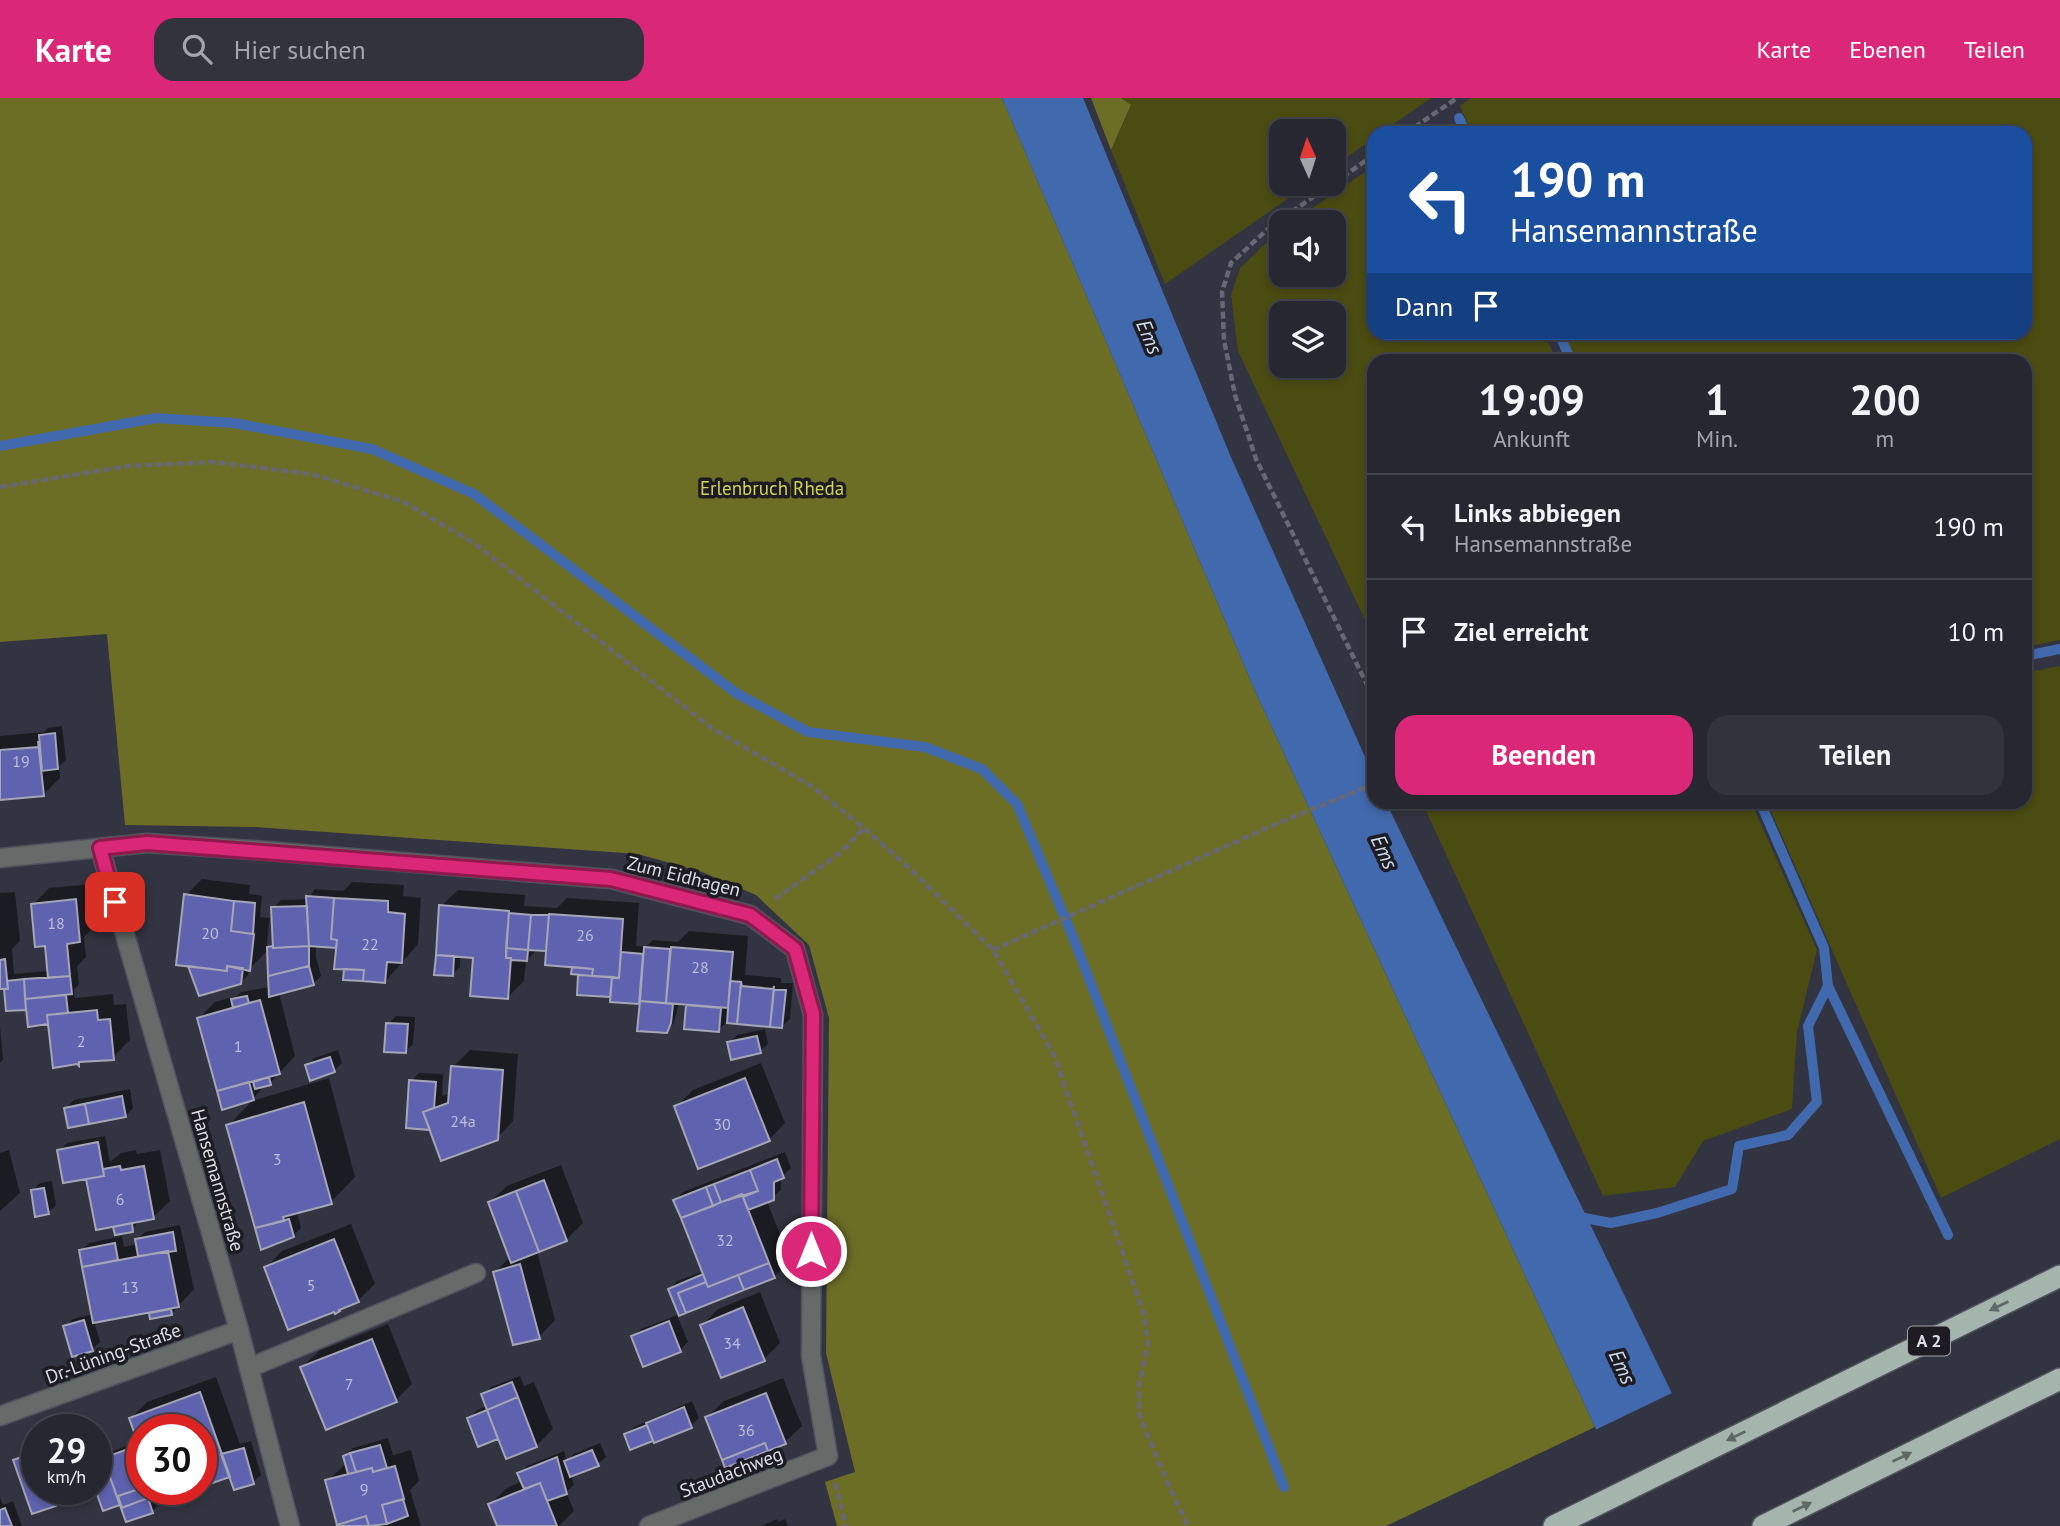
<!DOCTYPE html>
<html lang="de">
<meta charset="utf-8">
<style>
:root{--surface:#262731;--page:#32333d;--text:#f1f3f6;--muted:#a4a5ab;--line:#42444d;--accent:#db2777}
body{margin:0;font-family:"PT Sans",sans-serif;background:var(--page);color:var(--text);height:100vh;display:flex;flex-direction:column;font-size:26px;white-space:nowrap}
*{box-sizing:border-box;margin:0}
p{font-size:23px;color:var(--muted)}
.icon{flex:none;width:38px;height:38px;fill:none;stroke:currentColor;stroke-width:2;stroke-linecap:round;stroke-linejoin:round}
.map{position:relative;flex:1;overflow:hidden}
.drawer{position:absolute;left:1367px;top:256px;width:665px;height:455px;display:flex;flex-direction:column;background:var(--surface);border-radius:21px;box-shadow:0 4px 10px #0003,0 0 0 2px var(--line)}
.drawer>*{flex:none}
.guide{position:absolute;left:1367px;top:28px;width:665px;height:214px;border-radius:21px;box-shadow:0 4px 10px #0003,0 0 0 2px var(--line);background:#1a4fa0;color:#fff;overflow:hidden}
.needle{width:46px;rotate:357deg}
.fabs{position:absolute;left:1269px;top:21px;display:grid;gap:14px}
.fabs a{display:grid;place-items:center;width:77px;height:77px;border-radius:14px;background:var(--surface);box-shadow:0 4px 10px #0003,0 0 0 2px var(--line);font-size:35px}
.speed{position:absolute;left:21px;top:1316px;display:flex;gap:14px;font-size:35px;font-weight:700;text-align:center}
.speed>*{display:grid;place-content:center;width:91px;height:91px;border-radius:50%;background:var(--surface);box-shadow:0 4px 10px #0003,0 0 0 2px var(--line);line-height:1}
.speed small{font-size:18px;font-weight:400}
.speed .limit{border:10px solid #d22;background:#fff;color:#111}
.pin{position:absolute;display:grid;place-items:center;width:60px;height:60px;color:#fff;margin:-30px;border-radius:14px;box-shadow:0 4px 10px #0006}
.me{position:absolute;width:77px;margin:-38px;rotate:0deg;stroke-linejoin:round;filter:drop-shadow(0 0 5px #0008)}
.turn{display:flex;align-items:center;gap:24px;height:147px;padding:0 28px;font-size:32px}
.turn .icon{width:91px;height:91px;stroke-width:2.5}
.turn b{display:block;font-size:49px;line-height:60px}
.then{display:flex;align-items:center;height:66px;padding:0 28px;background:#0003;gap:14px;font-size:26px}
.eta{display:flex;justify-content:space-evenly;align-items:center;height:119px;text-align:center}
.eta b{font-size:42px;font-weight:700;line-height:49px}
.action{display:flex;gap:14px;margin-top:auto;padding:14px 28px}
.action a{flex:1;height:80px;border-radius:21px;background:var(--accent);color:#fff;font-size:28px;font-weight:700;line-height:80px;text-align:center}
.action a+a{background:var(--page);color:var(--text)}
ul{padding:0;list-style:none}
li{display:flex;align-items:center;gap:21px;height:105px;padding:0 28px;border-top:2px solid var(--line)}
li div{flex:1}
li b{display:block;font-size:26px}
li em{font-style:normal}
header{display:flex;align-items:center;gap:42px;box-sizing:border-box;height:98px;padding:0 35px;background:var(--accent);color:#fff}
header strong{font-size:33px}
nav{display:flex;gap:38px;margin-inline-start:auto;font-size:24px}
.search{width:490px;height:63px;background:var(--page);display:flex;align-items:center;gap:18px;box-sizing:border-box;padding:0 24px;border-radius:21px;color:var(--muted);font-size:26px}
.map>svg:first-child{display:block}
.green{fill:#4b4c11;fill-rule:evenodd}
.forest{fill:#6d6e26}
.water{fill:#4169ad}
.pier{fill:#333441}
.shadow{fill:#0007}
.lines{fill:none;stroke-linecap:round;stroke-linejoin:round}
.stream{stroke:#4169ad;stroke-width:10}
.building{fill:#5f62ae;stroke:#a4a6b6;stroke-width:2}
.service-casing{stroke:#51525f;stroke-width:21}
.minor-casing{stroke:#51525f;stroke-width:21}
.motorway-casing{stroke:#51525f;stroke-width:24}
.path{stroke:#676873;stroke-width:4.5;stroke-dasharray:7 3.5;stroke-linecap:butt}
.service{stroke:#646b68;stroke-width:18}
.minor{stroke:#646b68;stroke-width:18}
.motorway{stroke:#a3b5ac;stroke-width:21}
.oneway{fill:#606867}
.route-casing{stroke:#8e194d;stroke-width:18}
.route{stroke:#db2777;stroke-width:12}
.labels{text-anchor:middle;stroke-width:7;stroke-linejoin:round;paint-order:stroke}
.number-label{font-size:16px;fill:#bdbed7}
.shield{fill:#1c1c22;stroke:#a2a3aa;stroke-width:2}
.shield-label{font-size:18px;font-weight:bold;fill:#dcdde5}
.park-label{font-size:19px;fill:#d1d457;stroke:#1c1c22}
.street-label{font-size:19px;fill:#dcdde5;stroke:#1c1c22}
.water-label{font-size:21px;font-style:italic;fill:#cfdaee;stroke:#1c1c22}
</style>
<header>
<strong>Karte</strong>
<div class="search"><svg class="icon" aria-label="search" viewBox="0 0 24 24"><circle cx="10" cy="10" r="6"/><path d="M15 15l6 6"/></svg>Hier suchen</div>
<nav><a>Karte</a><a>Ebenen</a><a>Teilen</a></nav>
</header>
<div class="map">
<svg width="2060" height="1428" viewBox="0 0 2060 1428">
<rect width="100%" height="100%" fill="#333441"/>
<path class="green" d="M1121,0H1431L1381,35H1374V40L1334,68V33H1281V86H1309L1165,186L1111,52L1131,8Z
M1471,0H2060V542L2025,549V262H1573L1561,235L2025,234V35H1472L1460,8Z
M1374,68V234L1544,235L1556,262H1374V541L1238,253L1231,197L1240,170L1281,131V177H1334V124H1292ZM1334,215V268H1281V215Z
M2060,568V1041L1941,1100L1767,704H2025V575Z
M1422,704H1751L1817,852L1797,934L1792,1011L1703,1043L1675,1089L1603,1098Z"/>
<path class="forest" d="M0,0H1002L1256,595L1595,1329L1386,1428H837L825,1384L855,1374L826,1255L829,920L809,847L756,797L702,774L638,756L255,729L125,727L107,536L0,544Z
M1091,0H1121L1131,7L1111,52Z"/>
<path class="water" d="M1002,0H1083L1230,357L1374,679V704H1386L1736,1428H1644L1595,1329L1256,595Z"/>
<path class="pier" d="M1674,1294L1739,1426V1428H1640L1593,1333Z"/>
<path class="shadow" d="M62,628L66,662L59,668L60,680L44,696L0,700V638L44,634L48,630Z
M202,781L250,787L249,796L262,798L260,819L270,820L266,852L275,844L273,810L281,802L308,801L315,791L343,793L352,784L404,787L403,798L421,800L418,846L385,884L346,872L338,845L335,848L316,846V859L321,878L313,886L279,895L295,958L270,985L260,988L261,992L253,1000L199,920L215,904L237,898L241,894L270,889L269,851L249,871L248,877L240,885L186,797Z
M92,786L96,826L84,839L86,859L77,868L79,886L74,892L75,900L113,896L114,907L126,906L130,942L113,959L50,922L47,925L28,910L8,911L6,889L0,890V795L15,794L20,843L12,851L14,876L49,873L47,846L33,807L49,790Z
M458,792L525,797L524,808L557,810L567,800L639,805L636,848L646,849L653,842L678,844L689,833L748,838L745,877L781,880V885H793L790,921L782,928L727,924L718,932L688,908L690,905L679,904L674,925L666,933L641,905L612,902V898L579,895L580,875L548,848L545,851L535,850V854L526,863L524,883L508,899L475,858L460,857V869L452,877L441,808Z
M396,918L415,919L413,946L405,954L388,926Z
M0,928L3,961L0,965Z
M765,931L768,946L760,953L729,945L737,937Z
M338,952L342,965L334,973L307,968L314,960Z
M470,952L518,956L513,1023L497,1040L408,1029L411,983L419,975L443,976L442,998L451,995L453,969Z
M761,965L785,1025L769,1042L746,1053L676,1009L693,992Z
M329,980L355,1079L331,1104L297,1114L301,1130L293,1138L262,1150L228,1028L252,1003Z
M130,991L133,1010L126,1018L66,1010L74,1002Z
M105,1038L110,1064L121,1055L136,1052L137,1056L160,1052L170,1103L153,1119L140,1122L132,1132L116,1135L114,1127L87,1079L59,1053L67,1045Z
M9,1052L20,1095L0,1113V1055Z
M785,1054L791,1070L781,1079V1092L767,1103L784,1147L776,1155L782,1171L774,1179L677,1217L688,1244L680,1252L633,1239L641,1231L680,1216L670,1191L677,1183L704,1173L675,1102L683,1094Z
M561,1067L583,1125L566,1142L537,1153L555,1222L539,1239L495,1174L511,1158L490,1104L507,1088Z
M52,1083L56,1107L48,1115L32,1093L40,1085Z
M351,1126L375,1186L358,1202L266,1170L282,1153Z
M180,1127L194,1191L171,1216L151,1215L155,1212L94,1223L100,1244L92,1251L65,1229L73,1221L93,1216L81,1153L89,1145L122,1138L124,1149L138,1146L137,1142L145,1134Z
M760,1194L780,1245L764,1261L702,1227L718,1211Z
M388,1226L412,1286L396,1302L302,1269L319,1253Z
M520,1278L524,1288L534,1284L553,1331L536,1348L499,1338L497,1340L469,1320L477,1312L488,1308L483,1297L491,1289Z
M216,1279L240,1346L251,1343L261,1377L253,1384L230,1377L201,1332H142V1391H161L156,1393L160,1406L152,1413L121,1405L104,1411L96,1385L103,1378L110,1375L105,1360L113,1353L139,1343L131,1320L147,1304Z
M783,1280L802,1328L785,1344L777,1348L779,1354L772,1362L730,1378L707,1319L724,1303Z
M692,1303L699,1320L691,1328L631,1350L626,1337L634,1329Z
M87,1326L89,1332H72Z
M388,1340L393,1357L411,1352L419,1383L410,1392L421,1428H340L327,1383L347,1365L345,1358L353,1350Z
M37,1344V1391L68,1393L55,1406L34,1414L15,1363L31,1346Z
M600,1345L606,1359L598,1366L571,1377L574,1387L566,1394L574,1413L559,1428H499L490,1406L507,1390L523,1383L519,1376L527,1368L564,1353L567,1363L574,1356Z
M96,1352L103,1370L96,1376Z
M0,1399L3,1407L13,1403L22,1428H0Z
M777,1421L778,1424L785,1421L788,1428H761Z"/>
<g class="lines">
<path class="stream" d="M1459,20L1466,35
M1558,234L1571,262
M0,348L156,320L234,325L372,351L474,396L736,595L808,634L925,649L982,671L1017,706L1073,839L1284,1389
M2025,558L2060,551
M1828,888L1948,1137
M1574,1118L1611,1125L1657,1115L1732,1091L1739,1048L1788,1037L1817,1004L1808,928L1828,888L1824,850L1760,704"/>
</g>
<path class="building" d="M55,635L58,671L42,673L39,637Z
M38,643L44,698L0,702V652L39,649Z
M184,796L234,803L231,833L254,836L250,873L227,868V873L176,867Z
M306,798L334,800L331,841L337,842L336,850L309,848Z
M334,800L388,803V814L405,816L402,865L387,864L385,885L363,883L364,872L334,871L337,842L331,841Z
M76,801L80,844L67,846L70,878L48,880L45,848L35,849L31,806Z
M234,803L255,805L253,836L231,833Z
M439,807L509,813L506,860H511L508,901L470,898L473,860L436,857Z
M307,808L309,848L273,850L271,809Z
M509,815L531,817L528,852L506,850Z
M549,816L623,821L619,880L592,878L593,871L545,867Z
M531,817H549L546,853L528,852Z
M273,848V850L309,848V868L268,878L267,849Z
M644,849L670,851L666,905L640,903Z
M671,849L733,854L728,910L666,905Z
M506,850L528,852L527,863L511,862V860H506Z
M621,854L643,856L639,906L610,904L612,879L619,880Z
M436,857L454,858L453,878L434,877Z
M5,861L8,891H0V862Z
M188,868L227,873V868L243,870L241,886L199,898Z
M309,868L314,887L269,899L268,878Z
M572,869L593,871L592,878L571,876Z
M344,871L364,872L363,883L343,882Z
M578,877L612,879L610,899L577,897Z
M70,878L72,896L25,901L24,881Z
M24,881L26,912L6,913L4,891H8L7,883Z
M730,883L741,884L737,926L727,925Z
M741,884L742,888L773,891L774,888L770,929L737,926Z
M774,892H786L782,930L770,929Z
M66,897L68,915L47,917L48,926L28,929L25,901Z
M247,898L249,905L233,910L231,901Z
M260,902L280,976L217,993L197,920Z
M640,903L673,906L671,925L667,935L637,933Z
M686,907L721,910L719,934L684,931Z
M97,912L98,922L110,921L114,962L79,964V968L77,966L53,970L47,917Z
M386,925L408,926L406,955L384,954Z
M757,938L761,955L731,962L727,944Z
M330,959L335,974L310,983L305,967Z
M451,968L503,972L498,1042L441,1063L423,1014L448,1005Z
M269,979L271,987L255,991L253,984Z
M745,980L770,1043L698,1071L674,1008Z
M409,982L436,984L434,1010L423,1014L430,1032L406,1030Z
M249,984L254,1002L222,1012L217,993Z
M122,998L126,1019L89,1026L85,1006L64,1010Z
M304,1004L332,1106L283,1119L284,1123L255,1130L226,1027Z
M85,1006L89,1026L68,1030L64,1010Z
M98,1044L104,1078L63,1085L57,1052Z
M777,1061L784,1080L774,1084V1102L748,1112L743,1099L758,1093L750,1072Z
M120,1068L121,1072L144,1068L154,1121L96,1132L86,1081L104,1078L103,1071Z
M750,1072L758,1093L721,1104L714,1086Z
M544,1082L567,1143L539,1154L516,1093Z
M714,1086L721,1104L713,1108L706,1089Z
M706,1089L713,1108L681,1120L673,1102Z
M44,1090L49,1116L35,1119L31,1092Z
M516,1093L539,1154L511,1165L488,1104Z
M742,1096L769,1165L708,1189L681,1120Z
M289,1121L294,1139L261,1152L255,1130Z
M132,1125L133,1134L115,1137L113,1129Z
M173,1134L176,1153L138,1158L135,1141Z
M334,1141L359,1204L339,1212L340,1213L335,1216L334,1214L288,1232L264,1169Z
M115,1145L118,1162L82,1169L79,1152Z
M168,1153L179,1209L93,1225L82,1169Z
M769,1165L775,1180L744,1192L738,1177Z
M520,1166L540,1241L513,1247L493,1174Z
M703,1176L706,1184L678,1195L686,1215L679,1218L668,1191Z
M738,1177L744,1192L686,1215L678,1195L706,1184L708,1189Z
M743,1209L765,1263L721,1280L700,1227Z
M171,1211L172,1217L150,1221L149,1215Z
M84,1222L93,1253L72,1259L63,1228Z
M669,1223L681,1254L643,1269L631,1238Z
M372,1241L397,1304L326,1332L300,1269Z
M512,1284L518,1299L487,1312L481,1296Z
M200,1294L230,1379L201,1389V1332H142V1356L129,1320Z
M766,1295L786,1346L768,1353L765,1345L722,1362L705,1319Z
M518,1299L537,1349L506,1361L487,1312Z
M684,1309L692,1330L654,1345L646,1325Z
M487,1312L498,1341L478,1349L467,1320Z
M647,1327L653,1343L630,1352L624,1336Z
M765,1345L768,1353L725,1370L722,1362Z
M139,1347L142,1356V1390L118,1398L121,1410L103,1360Z
M380,1347L387,1370L373,1374L372,1370L356,1374L350,1355Z
M244,1350L254,1386L234,1392L221,1356Z
M592,1352L599,1368L570,1379L564,1363Z
M768,1353L772,1364L729,1381L725,1370Z
M37,1354V1391H79L53,1401L56,1408L32,1416L13,1362Z
M350,1355L356,1374L348,1376L343,1358Z
M557,1359L567,1396L547,1403L540,1385L524,1391L517,1375Z
M395,1368L404,1401L382,1407L387,1426L369,1428L366,1418L337,1427L325,1382L372,1370L373,1374Z
M110,1379L120,1407L103,1413L95,1391L96,1384Z
M540,1385L557,1428H497L488,1406Z
M142,1390L152,1391L148,1400L122,1410L118,1398Z
M148,1400L153,1415L126,1424L121,1410Z
M403,1401L408,1418L387,1426L382,1407Z
M5,1410L12,1428H0V1412Z
M366,1418L369,1428H338L337,1427Z"/>
<g class="lines">
<g class="service-casing">
<path id="service" d="M249,1270L476,1175"/>
</g>
<g class="minor-casing">
<path id="minor" d="M100,750L239,1232L290,1428
M0,760L147,745L253,752L611,781L750,817L795,851L813,917L811,1258L828,1358L649,1428
M0,1318L239,1232"/>
</g>
<g class="motorway-casing">
<path id="motorway" d="M1554,1428L2060,1178
M1763,1428L2060,1281"/>
</g>
<path class="path" d="M1406,35L1457,0
M1334,85L1374,57
M1332,86L1270,129L1231,165L1222,194L1224,242L1235,297L1256,361L1374,601
M0,389L128,368L214,364L311,376L402,403L474,445L713,631L813,689L864,730L907,768L993,852L1054,957L1144,1216L1148,1246L1139,1287V1316L1167,1384L1188,1428
M775,801L841,754L864,730
M993,852L1276,726L1374,686
M835,1385L846,1428"/>
<use href="#service" class="service"/>
<use href="#minor" class="minor"/>
<use href="#motorway" class="motorway"/>
</g>
<defs><path id="oneway-solid" d="M-6-.8H1V-3.2L6.5 0L1 3.2V.8H-6Z" transform="scale(1.75)"/></defs>
<g class="oneway">
<use href="#oneway-solid" transform="translate(1999 1208) rotate(154)"/>
<use href="#oneway-solid" transform="translate(1736 1338) rotate(154)"/>
<use href="#oneway-solid" transform="translate(1902 1359) rotate(-26)"/>
<use href="#oneway-solid" transform="translate(1802 1409) rotate(-26)"/>
</g>
<g class="lines">
<g class="route-casing">
<path id="route" d="M115,804L100,750L147,745L611,781L750,817L795,851L813,916L811,1153"/>
</g>
<use href="#route" class="route"/>
</g>
<g class="labels">
<g class="number-label">
<text x="21" y="669">19</text>
<text x="56" y="831">18</text>
<text x="210" y="841">20</text>
<text x="585" y="843">26</text>
<text x="370" y="852">22</text>
<text x="700" y="875">28</text>
<text x="81" y="949">2</text>
<text x="238" y="954">1</text>
<text x="463" y="1029">24a</text>
<text x="722" y="1032">30</text>
<text x="277" y="1067">3</text>
<text x="120" y="1107">6</text>
<text x="725" y="1148">32</text>
<text x="311" y="1193">5</text>
<text x="130" y="1195">13</text>
<text x="732" y="1251">34</text>
<text x="349" y="1292">7</text>
<text x="746" y="1338">36</text>
<text x="364" y="1397">9</text>
</g>
<rect class="shield" x="1908" y="1228.5" width="42" height="29" rx="5"/>
<g class="shield-label">
<text x="1929" y="1249">A 2</text>
</g>
<g class="park-label">
<text x="772" y="397">Erlenbruch Rheda</text>
</g>
<g class="street-label">
<text transform="translate(684 778) rotate(14)" y="7">Zum Eidhagen</text>
<text transform="translate(218 1082) rotate(74)" y="7">Hansemannstraße</text>
<text transform="translate(113 1255) rotate(-20)" y="7">Dr.-Lüning-Straße</text>
<text transform="translate(731 1374) rotate(-21)" y="7">Staudachweg</text>
</g>
<g class="water-label">
<text transform="translate(1149 239) rotate(67)" y="7">Ems</text>
<text transform="translate(1384 754) rotate(65)" y="7">Ems</text>
<text transform="translate(1622 1269) rotate(65)" y="7">Ems</text>
</g>
</g>
</svg>
<div class="fabs">
<a><svg class="needle" viewBox="-14 -14 28 28"><path d="M0-13l5 13h-10z" fill="#e53935"/><path d="M0 13l5-13h-10z" fill="#a4a5ab"/></svg></a>
<a><svg class="icon" aria-label="sound" viewBox="0 0 24 24"><path d="M4 9h4l5-4v14l-5-4H4zM17 9q2 3 0 6"/></svg></a>
<a><svg class="icon" aria-label="layers" viewBox="0 0 24 24"><path d="M12 4l9 5-9 5-9-5zM3 14l9 5 9-5"/></svg></a>
</div>
<div class="speed"><div>29<small>km/h</small></div><div class="limit">30</div></div>
<div class="pin" style="left:115px;top:804px;background:#d93025"><svg class="icon" aria-label="arrive" viewBox="0 0 24 24"><path d="M6 21V4h12l-3 4 3 4H6"/></svg></div>
<svg class="me" style="left:811px;top:1153px" viewBox="-20 -20 40 40"><circle r="17" fill="#db2777" stroke="#fff" stroke-width="3"/><path d="M0-11L8 9 0 5-8 9z" fill="#fff"/></svg>
<div class="guide">
<div class="turn"><svg class="icon" aria-label="left" viewBox="0 0 24 24"><path d="M17 20v-9H6M10 6l-5 5 5 5"/></svg><div><b>190 m</b>Hansemannstraße</div></div>
<div class="then">Dann<svg class="icon" aria-label="arrive" viewBox="0 0 24 24"><path d="M6 21V4h12l-3 4 3 4H6"/></svg></div>
</div>
<section class="drawer">
<div class="eta">
<div><b>19:09</b><p>Ankunft</p></div>
<div><b>1</b><p>Min.</p></div>
<div><b>200</b><p>m</p></div>
</div>
<ul>
<li><svg class="icon" aria-label="left" viewBox="0 0 24 24"><path d="M17 20v-9H6M10 6l-5 5 5 5"/></svg><div><b>Links abbiegen</b><p>Hansemannstraße</p></div><em>190 m</em></li>
<li><svg class="icon" aria-label="arrive" viewBox="0 0 24 24"><path d="M6 21V4h12l-3 4 3 4H6"/></svg><div><b>Ziel erreicht</b></div><em>10 m</em></li>
</ul>
<div class="action"><a>Beenden</a><a>Teilen</a></div>
</section>
</div>
